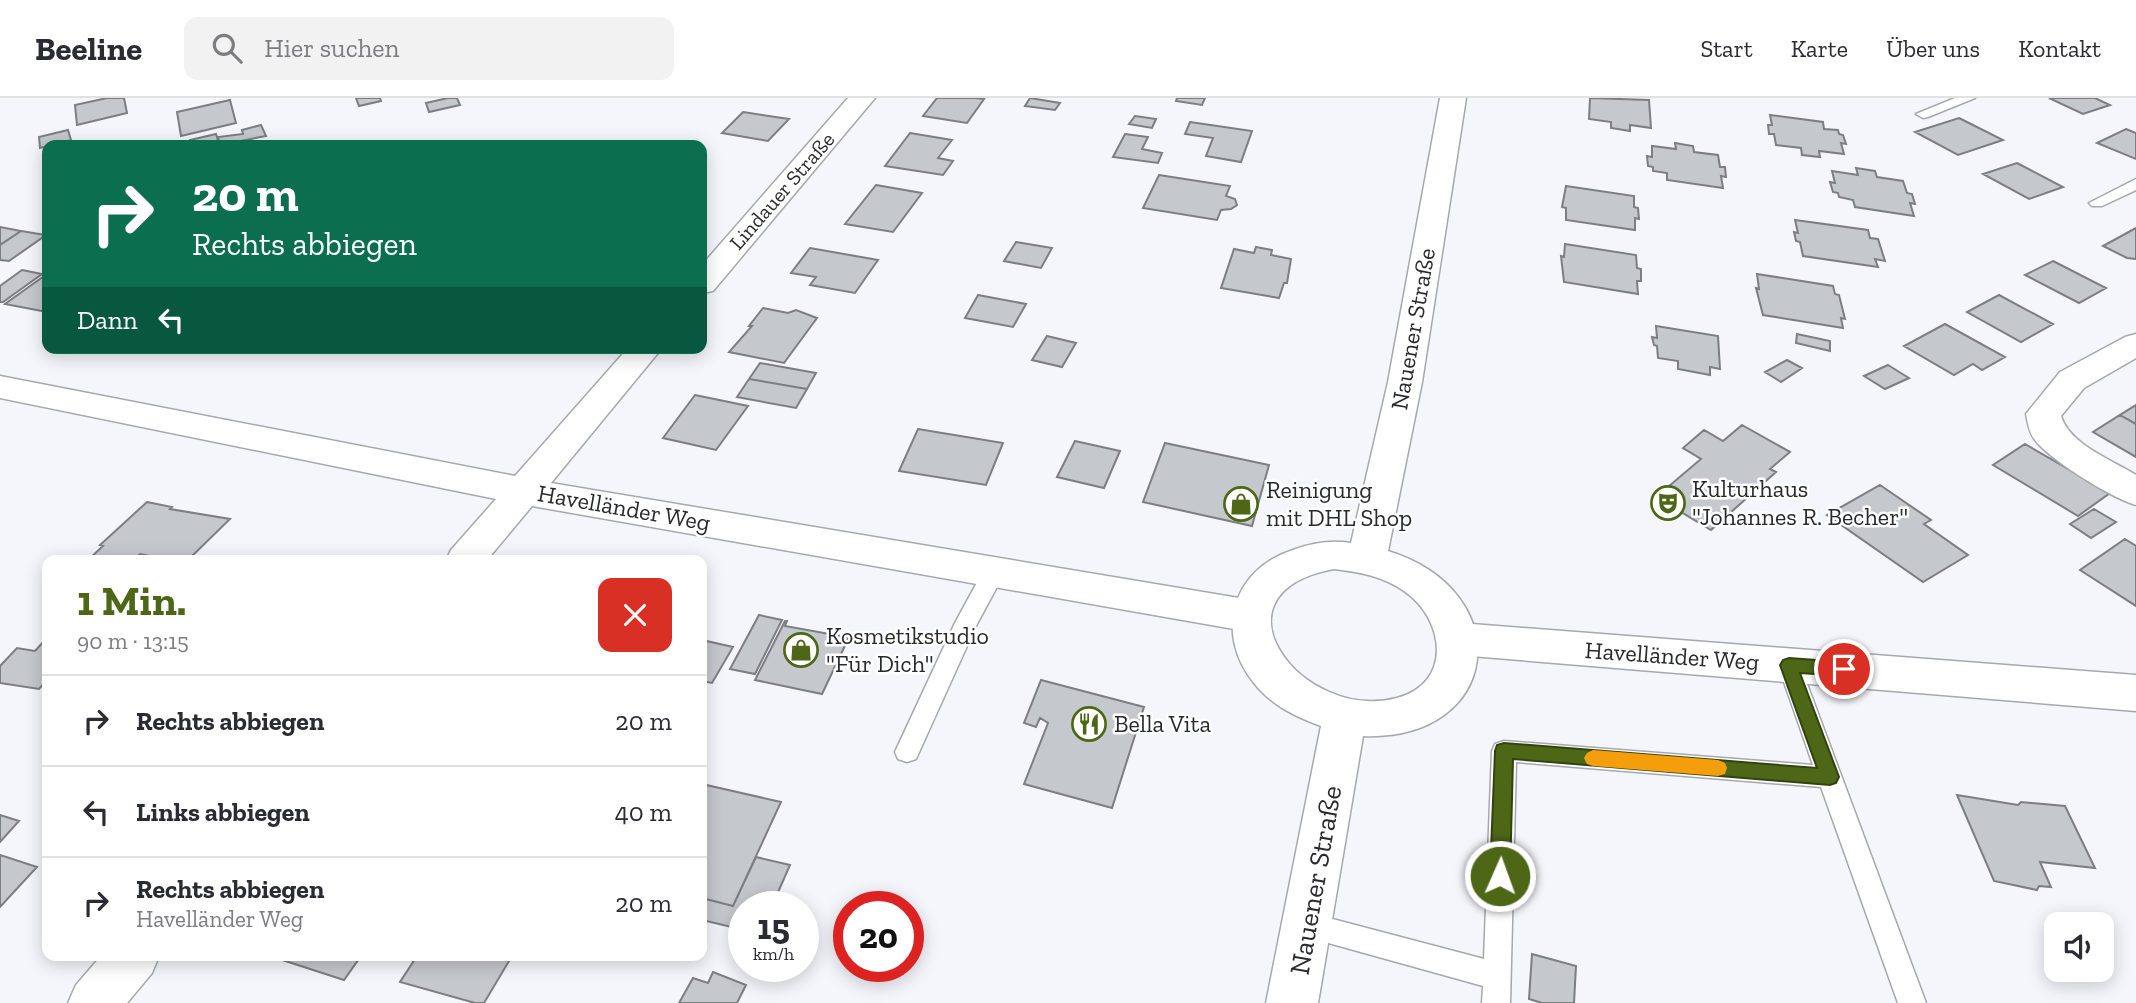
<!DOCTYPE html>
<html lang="de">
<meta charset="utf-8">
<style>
:root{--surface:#fff;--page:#f2f2f3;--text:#2b2b33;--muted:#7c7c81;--line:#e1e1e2;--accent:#4d6717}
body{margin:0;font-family:"Zilla Slab",serif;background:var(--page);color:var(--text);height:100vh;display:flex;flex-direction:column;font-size:26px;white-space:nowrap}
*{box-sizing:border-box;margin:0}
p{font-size:23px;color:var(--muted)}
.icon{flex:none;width:38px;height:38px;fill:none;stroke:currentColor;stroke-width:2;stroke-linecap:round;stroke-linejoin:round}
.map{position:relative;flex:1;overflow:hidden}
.sheet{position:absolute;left:42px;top:457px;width:665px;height:406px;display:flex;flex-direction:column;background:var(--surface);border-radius:14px;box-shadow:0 4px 18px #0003}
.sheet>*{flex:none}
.guide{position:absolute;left:42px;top:42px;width:665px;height:214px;border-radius:14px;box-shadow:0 4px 18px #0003;background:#0b6e4f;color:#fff;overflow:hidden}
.buttons{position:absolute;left:2044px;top:814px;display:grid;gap:14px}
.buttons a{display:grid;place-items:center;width:70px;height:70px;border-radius:14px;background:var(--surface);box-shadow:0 4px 18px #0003;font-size:35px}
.speed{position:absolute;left:728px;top:793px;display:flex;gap:14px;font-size:35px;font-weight:700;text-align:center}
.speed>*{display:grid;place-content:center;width:91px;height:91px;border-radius:50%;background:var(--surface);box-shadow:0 4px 18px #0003;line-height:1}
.speed small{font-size:18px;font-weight:400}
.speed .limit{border:10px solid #d22;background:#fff;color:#111}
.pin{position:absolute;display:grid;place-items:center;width:60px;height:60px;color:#fff;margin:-30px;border:4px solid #fff;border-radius:50%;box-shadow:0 2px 7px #0007}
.me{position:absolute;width:77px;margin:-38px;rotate:2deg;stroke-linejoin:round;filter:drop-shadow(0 0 5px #0008)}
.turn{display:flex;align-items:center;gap:24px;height:147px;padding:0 35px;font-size:32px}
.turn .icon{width:91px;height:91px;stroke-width:2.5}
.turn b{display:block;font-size:49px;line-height:60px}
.then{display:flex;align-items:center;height:66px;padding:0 35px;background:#0003;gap:14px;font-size:26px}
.round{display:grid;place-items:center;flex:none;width:74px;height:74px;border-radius:14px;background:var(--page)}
.headline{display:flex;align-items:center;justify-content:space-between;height:119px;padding:0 35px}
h1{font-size:42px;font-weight:700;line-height:52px;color:var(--accent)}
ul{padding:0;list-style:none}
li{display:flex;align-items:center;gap:21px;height:91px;padding:0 35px;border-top:2px solid var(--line)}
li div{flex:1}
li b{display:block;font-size:26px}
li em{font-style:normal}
header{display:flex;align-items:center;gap:42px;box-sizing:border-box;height:98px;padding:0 35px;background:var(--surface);border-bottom:2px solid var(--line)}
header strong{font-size:33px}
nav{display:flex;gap:38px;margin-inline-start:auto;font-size:24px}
.search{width:490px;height:63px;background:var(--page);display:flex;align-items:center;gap:18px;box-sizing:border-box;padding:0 24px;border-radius:14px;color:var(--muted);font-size:26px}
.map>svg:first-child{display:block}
.building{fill:#c5c8cd;stroke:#7b7e82;stroke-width:2}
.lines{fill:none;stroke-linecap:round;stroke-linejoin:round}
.service-casing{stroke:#a6a8ad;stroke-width:3}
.minor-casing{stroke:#a6a8ad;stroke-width:3}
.tertiary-casing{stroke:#a6a8ad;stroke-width:3}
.secondary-casing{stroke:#a6a8ad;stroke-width:3}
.service{fill:#fff;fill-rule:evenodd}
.minor{fill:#fff;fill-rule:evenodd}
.tertiary{fill:#fff;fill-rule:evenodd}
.secondary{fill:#fff;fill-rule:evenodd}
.route{fill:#4d6717;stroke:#32430f;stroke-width:2}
.slow{fill:#f59e0b}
.labels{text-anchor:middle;stroke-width:5;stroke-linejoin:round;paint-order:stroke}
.far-street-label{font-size:21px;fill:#292a2c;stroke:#fff}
.street-label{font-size:24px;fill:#292a2c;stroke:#fff}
.poi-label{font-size:24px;fill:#292a2c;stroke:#fff;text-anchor:start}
.near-street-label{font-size:28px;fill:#292a2c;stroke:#fff}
</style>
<header>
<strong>Beeline</strong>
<div class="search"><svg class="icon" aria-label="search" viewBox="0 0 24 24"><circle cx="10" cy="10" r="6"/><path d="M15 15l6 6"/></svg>Hier suchen</div>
<nav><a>Start</a><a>Karte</a><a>Über uns</a><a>Kontakt</a></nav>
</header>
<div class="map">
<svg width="2136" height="905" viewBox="0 0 2136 905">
<rect width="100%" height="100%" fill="#f4f6fb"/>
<path class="building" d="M107,0H124L127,15L77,27L75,7Z
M356,0H380L381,3L359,8Z
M448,0H457L460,7L429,14L426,5Z
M937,0H975L984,1L967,25L923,18Z
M1030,0L1060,5L1055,12L1025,8Z
M1177,0H1205L1202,7L1176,3Z
M1590,0L1649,2L1651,30L1630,27V33L1611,30V24L1589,21Z
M2049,0H2095L2110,7L2083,16Z
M230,2L236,25L181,38L177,14Z
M743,14L789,21L768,43L722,35Z
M1770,17L1823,24L1824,31L1838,32L1839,36L1843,37L1846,46L1841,45L1844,56L1819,53L1820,59L1802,57L1801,50L1776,47L1774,36H1769L1768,27H1772Z
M1135,18L1156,21L1152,30L1129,26Z
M1959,20L2003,42L1958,57L1915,34Z
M1190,24L1252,33L1241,64L1206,58L1213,40L1185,36Z
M261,27L266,38L220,47L218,39L243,36L242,32Z
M2126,31L2136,35V61L2097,45Z
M68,32L71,42L40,50L39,39Z
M910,35L952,42L938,60L953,63L943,77L885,68Z
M216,36L219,46L191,47L190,42Z
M1125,36L1148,39L1142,51L1162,55L1158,65L1113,59Z
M1675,45L1693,48L1694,54L1718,57L1720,69H1725L1726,79L1721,78L1723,90L1667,82V75L1653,73V69L1648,68L1647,58L1652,59V48L1676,51Z
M2017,65L2063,89L2029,101L1983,76Z
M1856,70L1875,73L1877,79L1903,83L1907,95L1912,96L1915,106L1910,105L1914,118L1855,109L1853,102L1839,99L1838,95L1833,94L1830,84L1835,85L1832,73L1858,77Z
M1159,77L1230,88L1226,98L1235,101L1237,107L1231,111L1221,112L1217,122L1143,110Z
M876,87L922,95L893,134L845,126Z
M1566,88L1634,98V109L1638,110L1639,121L1635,120V132L1566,122V110L1562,109Z
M1795,122L1868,132L1870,140L1878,141L1885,163L1875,161L1878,169L1803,158L1800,144L1796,143L1794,134L1798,135Z
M0,129L21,133L0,147Z
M2136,130V161L2127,160L2103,148Z
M21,133L46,137L9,163L0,162V147Z
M1016,144L1052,150L1041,170L1004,163Z
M1565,146L1636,157L1637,170L1641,171V183H1637L1638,196L1564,184L1561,158L1564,159Z
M1256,149L1272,152L1271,157L1291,161L1287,185H1284L1279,200L1221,190L1234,151L1254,155Z
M810,150L878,162L855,195L810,187L816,179L791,175Z
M2053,163L2106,190L2079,205L2025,177Z
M22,172L42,176L3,204H0V188Z
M47,176V214L5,206Z
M1757,176L1833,188L1835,196L1839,197L1845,221L1841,220L1843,230L1763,217L1756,190L1759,191Z
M978,197L1026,206L1013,229L965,220Z
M1999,197L2053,226L2021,244L1967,214Z
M763,210L788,215L796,212L817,220L784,265L729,254L752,228H749Z
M1945,226L2005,259L1982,272L1973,266L1954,277L1904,248Z
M1656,228L1718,238L1720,271L1710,269V277L1678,271V263L1658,260L1657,248L1654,247L1652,239L1657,240Z
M1797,236L1830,243V253L1796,245Z
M1047,238L1076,245L1062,269L1032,262Z
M1787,262L1802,270L1781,284L1765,274Z
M760,265L816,275L807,291L749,281Z
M1888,267L1909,280L1885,291L1864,278Z
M749,281L807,291L796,310L737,299Z
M695,297L748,308L716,352L663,340Z
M2136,307V326L2120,317Z
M2120,317L2136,326V359L2093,334Z
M1742,327L1790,354L1770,371L1776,374L1711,432L1656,399L1701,361L1683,350L1704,332L1723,343Z
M918,331L1003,345L986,387L899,373Z
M1075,343L1120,353L1104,390L1057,379Z
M1165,345L1269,367L1252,428L1143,404Z
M2025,346L2110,395L2078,418L1993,367Z
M1880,387L1931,422L1924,426L1968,457L1923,484L1827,417Z
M147,404L172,409L170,411L230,421L188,462H169L140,456L133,462H88L103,448L100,447Z
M2094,411L2116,424L2091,440L2070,426Z
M2125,441L2136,448V508L2080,472Z
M759,517L782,522L755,576L730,571Z
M785,523H787L785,528L846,539L851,535L822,596L755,582Z
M45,542H47V582L39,591L0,585V568L17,550L35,553Z
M702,542L733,549L712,585L702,583Z
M1041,582L1144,609L1112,710L1024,686L1048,625L1040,620L1036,629L1024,625Z
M702,686L781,704L733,808L702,800Z
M1957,697L2018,707L2021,704L2065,708L2095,770L2040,764L2051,789L2039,788L2037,792L1994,783Z
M0,717L19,723L0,744Z
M0,757L37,769L0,809Z
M756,759L790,767L772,808H744V832L702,822V800L733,808Z
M1532,856L1576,868L1574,905H1542L1529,901Z
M270,858H361L344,882Z
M417,858H512L484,905H475L400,884Z
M713,874L746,887L737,905H679L693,880L708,885Z"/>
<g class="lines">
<g class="service-casing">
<path id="service" d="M1955,0H1975L1928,19L1923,20L1916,16Z
M2136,81V92L2102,108H2092L2089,105Z
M994,466L1002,468L1005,474L977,526L916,661L907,664L898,661L895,654L955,525L986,468Z
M1789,558L1797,560L1800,567L1926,905H1898L1821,689L1516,664L1510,905H1482L1483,888L1296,836L1293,827L1296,818L1306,814L1484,861L1492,653L1495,646L1504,643L1813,667L1778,567L1781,560Z"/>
</g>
<g class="minor-casing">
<path id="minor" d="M848,0H875L713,193L702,195V167Z
M2136,236V260L2084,290L2061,318C2069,346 2112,362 2136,377V407C2112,400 2050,362 2035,342C2029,335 2028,325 2026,316L2060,274L2125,239Z
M628,250H662L551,385L1251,502L1265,507L1271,518L1265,529L1251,534L532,408L487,462H446L451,452L496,401L0,300V278L515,378Z
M101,858H159L152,875L127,905H68L76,887Z"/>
</g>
<g class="tertiary-casing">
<path id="tertiary" d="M1459,525L2136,577V613L1459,557L1444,553L1438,541L1444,529Z"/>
</g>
<g class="secondary-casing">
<path id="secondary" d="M1440,0H1466L1422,284L1388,453C1520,494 1501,644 1363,638L1318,905H1266L1321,628C1296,619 1271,607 1254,585C1214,536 1232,471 1293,452C1312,445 1331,442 1351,445L1388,284ZM1334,471C1359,474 1383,478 1404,493C1445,521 1453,585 1397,600C1302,625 1203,495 1334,471Z"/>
</g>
<use href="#service" class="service"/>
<use href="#minor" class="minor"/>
<use href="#tertiary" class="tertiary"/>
<use href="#secondary" class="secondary"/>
</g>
<path class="route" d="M1789,560L1844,564L1850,566L1852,571L1850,576L1844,578L1800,575L1839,679L1836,685L1830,687L1513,661L1510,778L1507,785L1500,787L1493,785L1490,778L1495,653L1497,647L1504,645L1817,670L1780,567L1783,562Z"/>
<path class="slow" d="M1593,652L1718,662L1725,665L1727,670L1725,676L1718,678L1593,668L1587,666L1584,660L1587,655Z"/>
<defs>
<g id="theatre-ring" transform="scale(1.75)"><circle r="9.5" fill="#fff" stroke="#4d6717" stroke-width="1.5"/><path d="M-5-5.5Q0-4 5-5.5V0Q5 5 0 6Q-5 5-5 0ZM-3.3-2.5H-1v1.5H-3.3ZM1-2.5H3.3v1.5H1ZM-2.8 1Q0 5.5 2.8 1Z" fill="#4d6717"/></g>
<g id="shop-ring" transform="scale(1.75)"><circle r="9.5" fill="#fff" stroke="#4d6717" stroke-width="1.5"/><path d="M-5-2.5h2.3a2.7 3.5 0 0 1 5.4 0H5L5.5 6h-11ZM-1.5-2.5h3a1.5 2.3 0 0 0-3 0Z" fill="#4d6717"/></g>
<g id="restaurant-ring" transform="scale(1.75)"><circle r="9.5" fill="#fff" stroke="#4d6717" stroke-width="1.5"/><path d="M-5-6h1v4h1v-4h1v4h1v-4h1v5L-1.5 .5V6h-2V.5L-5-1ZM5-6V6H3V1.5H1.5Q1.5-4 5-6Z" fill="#4d6717"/></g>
</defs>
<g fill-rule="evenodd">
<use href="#theatre-ring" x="1668" y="405"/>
<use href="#shop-ring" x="1241" y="406"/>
<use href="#shop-ring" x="801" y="552"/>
<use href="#restaurant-ring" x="1089" y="626"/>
</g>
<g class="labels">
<g class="far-street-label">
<text transform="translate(782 93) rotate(-49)" y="7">Lindauer Straße</text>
</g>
<g class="street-label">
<text transform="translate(1413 231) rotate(-80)" y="8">Nauener Straße</text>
<text transform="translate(624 410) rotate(10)" y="8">Havelländer Weg</text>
<text transform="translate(1672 558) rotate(4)" y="8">Havelländer Weg</text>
</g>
<g class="poi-label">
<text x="1692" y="399">Kulturhaus<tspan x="1692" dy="28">"Johannes R. Becher"</tspan></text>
<text x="1266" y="400">Reinigung<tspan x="1266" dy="28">mit DHL Shop</tspan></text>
<text x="826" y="546">Kosmetikstudio<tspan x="826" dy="28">"Für Dich"</tspan></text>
<text x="1114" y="634">Bella Vita</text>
</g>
<g class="near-street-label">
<text transform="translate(1315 782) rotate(-80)" y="10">Nauener Straße</text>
</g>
</g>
</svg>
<div class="buttons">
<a><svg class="icon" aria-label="sound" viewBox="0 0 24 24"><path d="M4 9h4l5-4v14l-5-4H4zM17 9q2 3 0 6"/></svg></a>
</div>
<div class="speed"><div>15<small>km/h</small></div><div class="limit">20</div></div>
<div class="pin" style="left:1844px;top:571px;background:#d93025"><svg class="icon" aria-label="arrive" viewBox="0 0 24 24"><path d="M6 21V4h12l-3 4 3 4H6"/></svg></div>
<svg class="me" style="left:1500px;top:778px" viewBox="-20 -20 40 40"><circle r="17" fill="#4d6717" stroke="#fff" stroke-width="3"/><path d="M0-11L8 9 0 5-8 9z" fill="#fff"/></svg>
<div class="guide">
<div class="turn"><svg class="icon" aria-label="right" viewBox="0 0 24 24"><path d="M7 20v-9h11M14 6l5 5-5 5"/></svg><div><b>20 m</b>Rechts abbiegen</div></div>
<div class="then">Dann<svg class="icon" aria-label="left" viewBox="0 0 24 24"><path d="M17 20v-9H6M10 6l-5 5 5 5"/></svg></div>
</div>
<section class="sheet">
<div class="headline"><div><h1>1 Min.</h1><p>90 m · 13:15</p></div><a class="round" style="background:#d93025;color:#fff"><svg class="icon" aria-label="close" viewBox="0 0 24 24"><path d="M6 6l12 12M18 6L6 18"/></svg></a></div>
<ul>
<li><svg class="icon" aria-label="right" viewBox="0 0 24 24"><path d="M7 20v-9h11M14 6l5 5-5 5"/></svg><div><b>Rechts abbiegen</b></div><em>20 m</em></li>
<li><svg class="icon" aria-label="left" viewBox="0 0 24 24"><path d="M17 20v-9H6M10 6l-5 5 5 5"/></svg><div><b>Links abbiegen</b></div><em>40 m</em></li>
<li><svg class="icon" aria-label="right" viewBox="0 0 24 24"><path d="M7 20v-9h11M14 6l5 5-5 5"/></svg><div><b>Rechts abbiegen</b><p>Havelländer Weg</p></div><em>20 m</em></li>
</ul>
</section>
</div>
